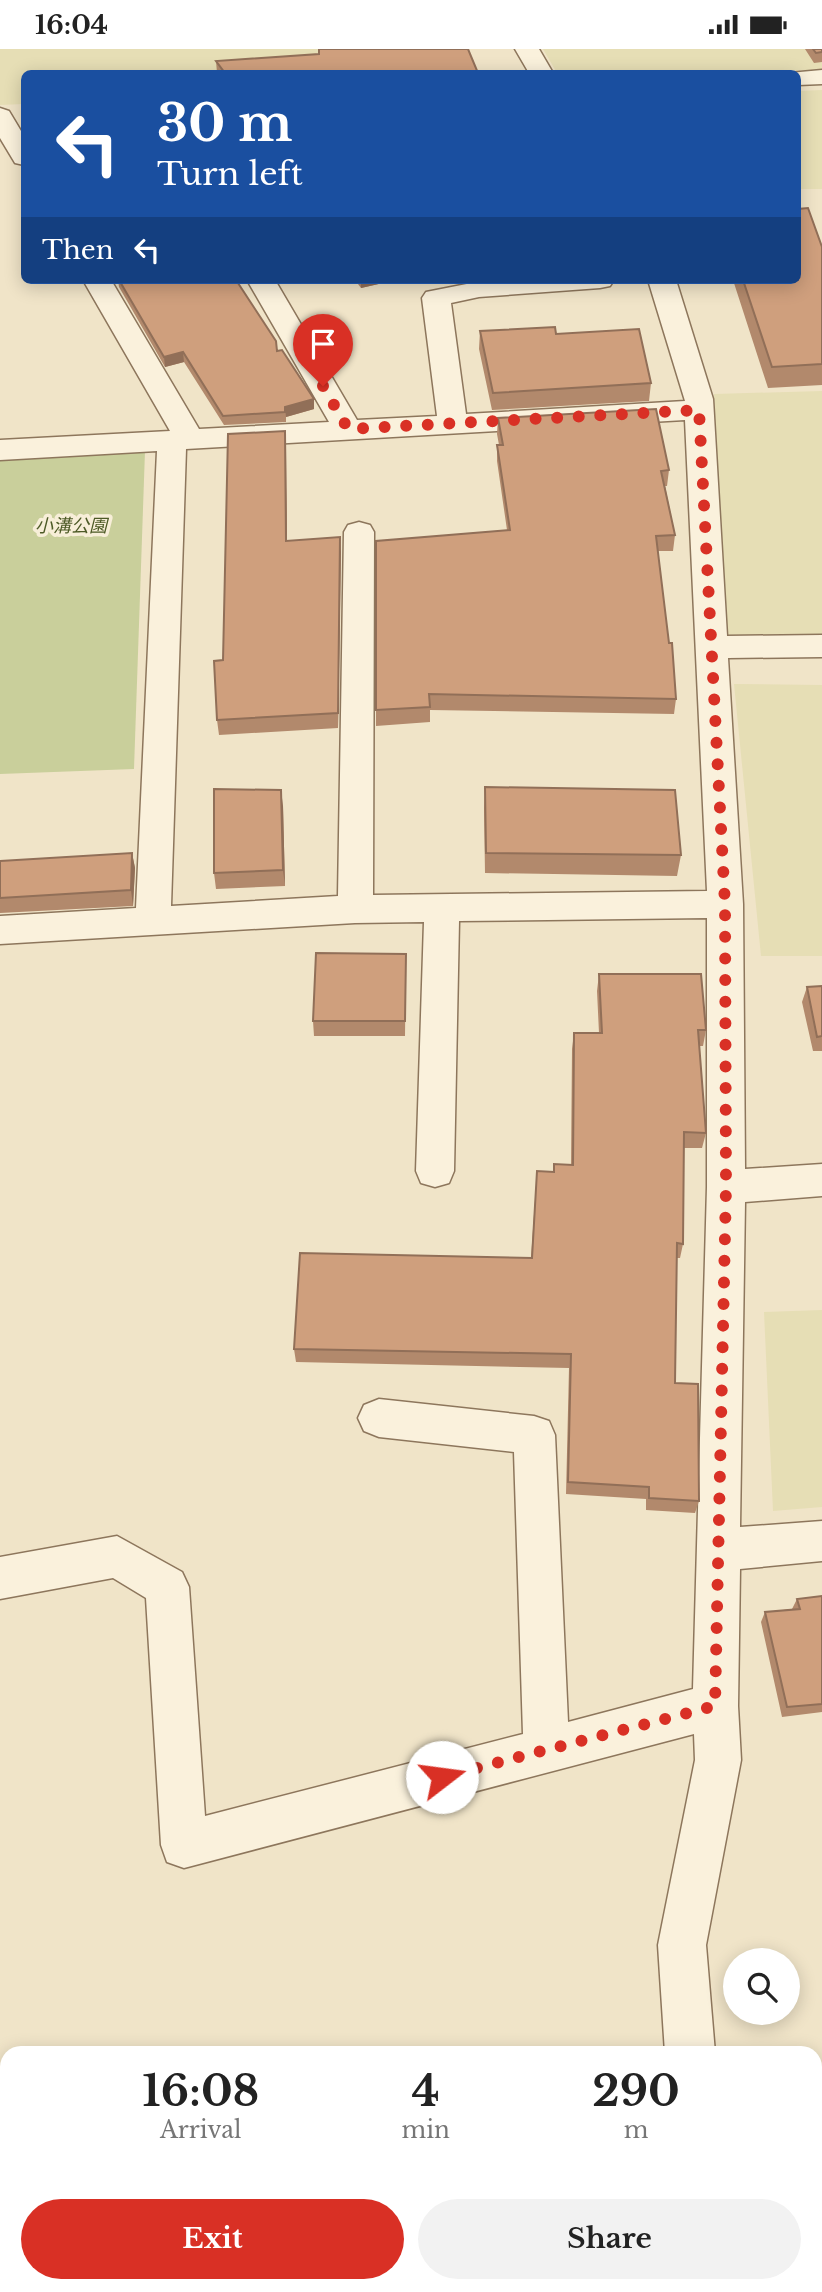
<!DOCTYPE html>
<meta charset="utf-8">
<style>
:root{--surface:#fff;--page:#f2f2f2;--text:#222;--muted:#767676;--accent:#d93025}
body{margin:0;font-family:"Libre Baskerville","Noto Sans JP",serif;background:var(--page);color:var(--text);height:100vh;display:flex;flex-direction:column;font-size:26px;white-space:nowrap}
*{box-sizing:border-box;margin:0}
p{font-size:23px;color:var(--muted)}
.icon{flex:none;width:38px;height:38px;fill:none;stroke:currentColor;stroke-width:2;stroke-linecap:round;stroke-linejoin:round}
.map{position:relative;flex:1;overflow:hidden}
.details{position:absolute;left:0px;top:1997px;width:822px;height:247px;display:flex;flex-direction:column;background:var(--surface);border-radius:21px 21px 0 0;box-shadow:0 4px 18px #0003}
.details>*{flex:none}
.guide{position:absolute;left:21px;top:21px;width:780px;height:214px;border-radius:10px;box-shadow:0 4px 18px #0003;background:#1a4fa0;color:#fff;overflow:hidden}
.controls{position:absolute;left:723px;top:1899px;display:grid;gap:14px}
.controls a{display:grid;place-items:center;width:77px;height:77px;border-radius:50%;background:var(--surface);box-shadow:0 4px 18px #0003;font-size:35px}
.pin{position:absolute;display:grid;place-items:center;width:60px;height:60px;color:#fff;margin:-72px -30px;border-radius:50% 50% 50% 0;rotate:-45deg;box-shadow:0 0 7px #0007}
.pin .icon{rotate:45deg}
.me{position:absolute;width:77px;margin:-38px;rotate:75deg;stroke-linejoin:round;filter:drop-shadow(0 0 5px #0008)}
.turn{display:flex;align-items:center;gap:24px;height:147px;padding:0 21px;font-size:32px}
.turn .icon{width:91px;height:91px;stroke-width:2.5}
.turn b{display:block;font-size:49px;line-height:60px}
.then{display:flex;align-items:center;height:66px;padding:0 21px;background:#0003;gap:14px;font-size:26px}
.eta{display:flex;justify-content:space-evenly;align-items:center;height:119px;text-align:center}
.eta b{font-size:42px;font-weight:800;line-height:49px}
.cta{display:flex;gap:14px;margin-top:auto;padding:14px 21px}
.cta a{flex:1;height:80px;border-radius:42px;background:var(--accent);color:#fff;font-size:28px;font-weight:800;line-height:80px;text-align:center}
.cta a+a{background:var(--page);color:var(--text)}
.status{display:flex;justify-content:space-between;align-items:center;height:49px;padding:0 35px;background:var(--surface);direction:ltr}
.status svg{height:19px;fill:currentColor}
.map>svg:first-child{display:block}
.farmland{fill:#e6deb5}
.green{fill:#c9cf9b}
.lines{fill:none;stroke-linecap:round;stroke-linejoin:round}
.minor-casing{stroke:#8d765c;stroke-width:3}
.minor{fill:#faf1dc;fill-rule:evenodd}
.wall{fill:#b2896c}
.shaded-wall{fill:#916f58}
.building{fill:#cf9f7d;stroke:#916f58;stroke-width:2}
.route{stroke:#d93025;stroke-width:12;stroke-dasharray:0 21.6}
.labels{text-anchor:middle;stroke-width:7;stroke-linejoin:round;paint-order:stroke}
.far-park-label{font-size:18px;font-style:italic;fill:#4d5a26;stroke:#f7eed8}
</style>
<div class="status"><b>16:04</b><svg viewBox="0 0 49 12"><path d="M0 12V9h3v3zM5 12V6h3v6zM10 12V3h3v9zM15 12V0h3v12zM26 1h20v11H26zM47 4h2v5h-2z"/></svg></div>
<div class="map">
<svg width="822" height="2243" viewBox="0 0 822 2243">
<rect width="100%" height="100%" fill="#f0e4c8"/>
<path class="farmland" d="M0,0H339L359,24H24V55L0,56Z
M543,0H822V21L557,24Z
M822,41V140H798V42Z
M822,342V590L724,591L714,345Z
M734,635L822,636V907H761Z
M822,1261V1458L773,1462L764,1263Z"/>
<path class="green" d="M145,402L134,720L0,725V407Z"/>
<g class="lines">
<g class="minor-casing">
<path id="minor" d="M515,0H539L553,24H529Z
M822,21V35L798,36V24H789Z
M0,59L9,62L24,87V116L15,114L0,89Z
M83,231H111L199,380L329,373L247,231H275L357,371L437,367L422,249L426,243L487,231H614L610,237L600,239L479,248L451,254L466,365L685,352L648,231H676L713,350L727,587L822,586V608L728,609L743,855L745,1120L822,1115V1147L745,1153L740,1478L822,1472V1512L740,1520L738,1657L741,1711L706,1896L715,2004H665L658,1896L695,1711L694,1685L184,1819L167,1813L161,1796L146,1549L113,1529L0,1550V1508L117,1487L182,1523L189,1538L205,1767L523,1685L514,1403L379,1388L364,1382L358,1369L364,1356L379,1350L534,1367L549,1372L555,1386L568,1673L693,1640L707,1138V869L459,872L454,1122L449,1134L435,1138L421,1134L416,1122L424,873L355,874L0,895V867L136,859L157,402L0,411V391L170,382ZM685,371L707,842L373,846L374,483L370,476L359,473L348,476L344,483L338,847L171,857L186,400Z
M683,2236H735L736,2243H684Z"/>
</g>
<use href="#minor" class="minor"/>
</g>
<path class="wall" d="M805,0H822V13L814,14Z
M216,12L478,24H217Z
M822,198V336L768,339L733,231H798Z
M118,231H236L277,302L314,360L286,368V373L224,376L184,313L165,318L119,238Z
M355,231H396L361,239Z
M480,282L556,285L651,334L649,352L492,361L479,300Z
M498,369L669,421L667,437H665L675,486L673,502H658L676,650L674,665L430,661V673L376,677V492L507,481L497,412V396H499L497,385Z
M285,382L287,492L340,488L338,679L219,686L217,671L223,611Z
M485,738L681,806L677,827L485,824L484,759Z
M283,757L285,837L216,840L214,824Z
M132,804L135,819L133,857L0,864V812Z
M406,905L405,987H314L313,972Z
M599,925L706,981L703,997H699L706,1084L702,1099H684L683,1195L680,1209H677L675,1334L699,1452L695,1464L646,1461V1450L566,1445L569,1319L296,1313L294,1300L531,1209L537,1122L554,1123L571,1116L572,1000L574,984H599L597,942Z
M822,937V1002H813L802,953L807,938Z
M822,1547V1663L782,1668L761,1573L765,1563L792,1560L797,1550Z"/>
<path class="shaded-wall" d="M361,231H396L361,239Z
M183,303L184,313L165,318L164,308Z
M314,350V360L286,368L285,358Z
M285,382L286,397L287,507L286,492Z
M340,488L341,503L338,679V664Z
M281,741L283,757L285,837L283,821Z
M132,804L135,819L133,857L131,841Z"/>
<path class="building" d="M319,0H468L478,24H225L216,12L319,5Z
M813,0H822V3L816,4Z
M808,159L822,198V315L772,318L743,231H798V160Z
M119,231H236L276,292L277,302L282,301L314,350L285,358V363L223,367L183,303L164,308Z
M555,278L556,285L639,280L651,334L493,344L480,282Z
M656,360L669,421L661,422L675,486L656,487L669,594H672L676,650L429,645L430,658L376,661V492L510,481L497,396H503L498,369Z
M285,382L286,492L340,488L338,664L217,671L214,612L223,611L228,385Z
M485,738L675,741L681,806L486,804Z
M214,740L281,741L283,821L214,824Z
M132,804L131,841L0,849V812Z
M316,904L406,905L405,972H313Z
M599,925H701L706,981H698L706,1084L684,1083L683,1195L677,1194L675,1334L698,1335L699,1452L649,1449V1438L568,1433L571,1305L294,1300L300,1204L532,1209L537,1122L554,1123V1115L573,1116L574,984H602Z
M822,937V987L817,988L807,938Z
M822,1547V1655L787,1658L765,1563L800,1560L797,1550Z"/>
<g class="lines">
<path class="route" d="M323,337L348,380L699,361L725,855L726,1138L715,1657L442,1728"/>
</g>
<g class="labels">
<g class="far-park-label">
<text x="71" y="483">小溝公園</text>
</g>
</g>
</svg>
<div class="controls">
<a><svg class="icon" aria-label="search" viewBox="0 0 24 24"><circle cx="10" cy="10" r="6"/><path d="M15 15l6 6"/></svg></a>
</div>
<div class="pin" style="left:323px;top:337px;background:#d93025"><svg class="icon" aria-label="arrive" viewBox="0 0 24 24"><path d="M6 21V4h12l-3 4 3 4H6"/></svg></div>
<svg class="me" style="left:442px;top:1728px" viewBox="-20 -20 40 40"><circle r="19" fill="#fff"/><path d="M0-13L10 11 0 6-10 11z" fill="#d93025"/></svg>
<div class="guide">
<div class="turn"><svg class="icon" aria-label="left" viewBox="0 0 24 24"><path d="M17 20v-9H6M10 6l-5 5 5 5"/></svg><div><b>30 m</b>Turn left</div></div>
<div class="then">Then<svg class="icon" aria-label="left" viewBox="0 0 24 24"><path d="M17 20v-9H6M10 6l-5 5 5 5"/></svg></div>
</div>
<section class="details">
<div class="eta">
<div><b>16:08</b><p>Arrival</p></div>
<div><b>4</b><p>min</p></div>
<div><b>290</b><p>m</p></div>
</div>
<div class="cta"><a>Exit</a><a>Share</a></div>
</section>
</div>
